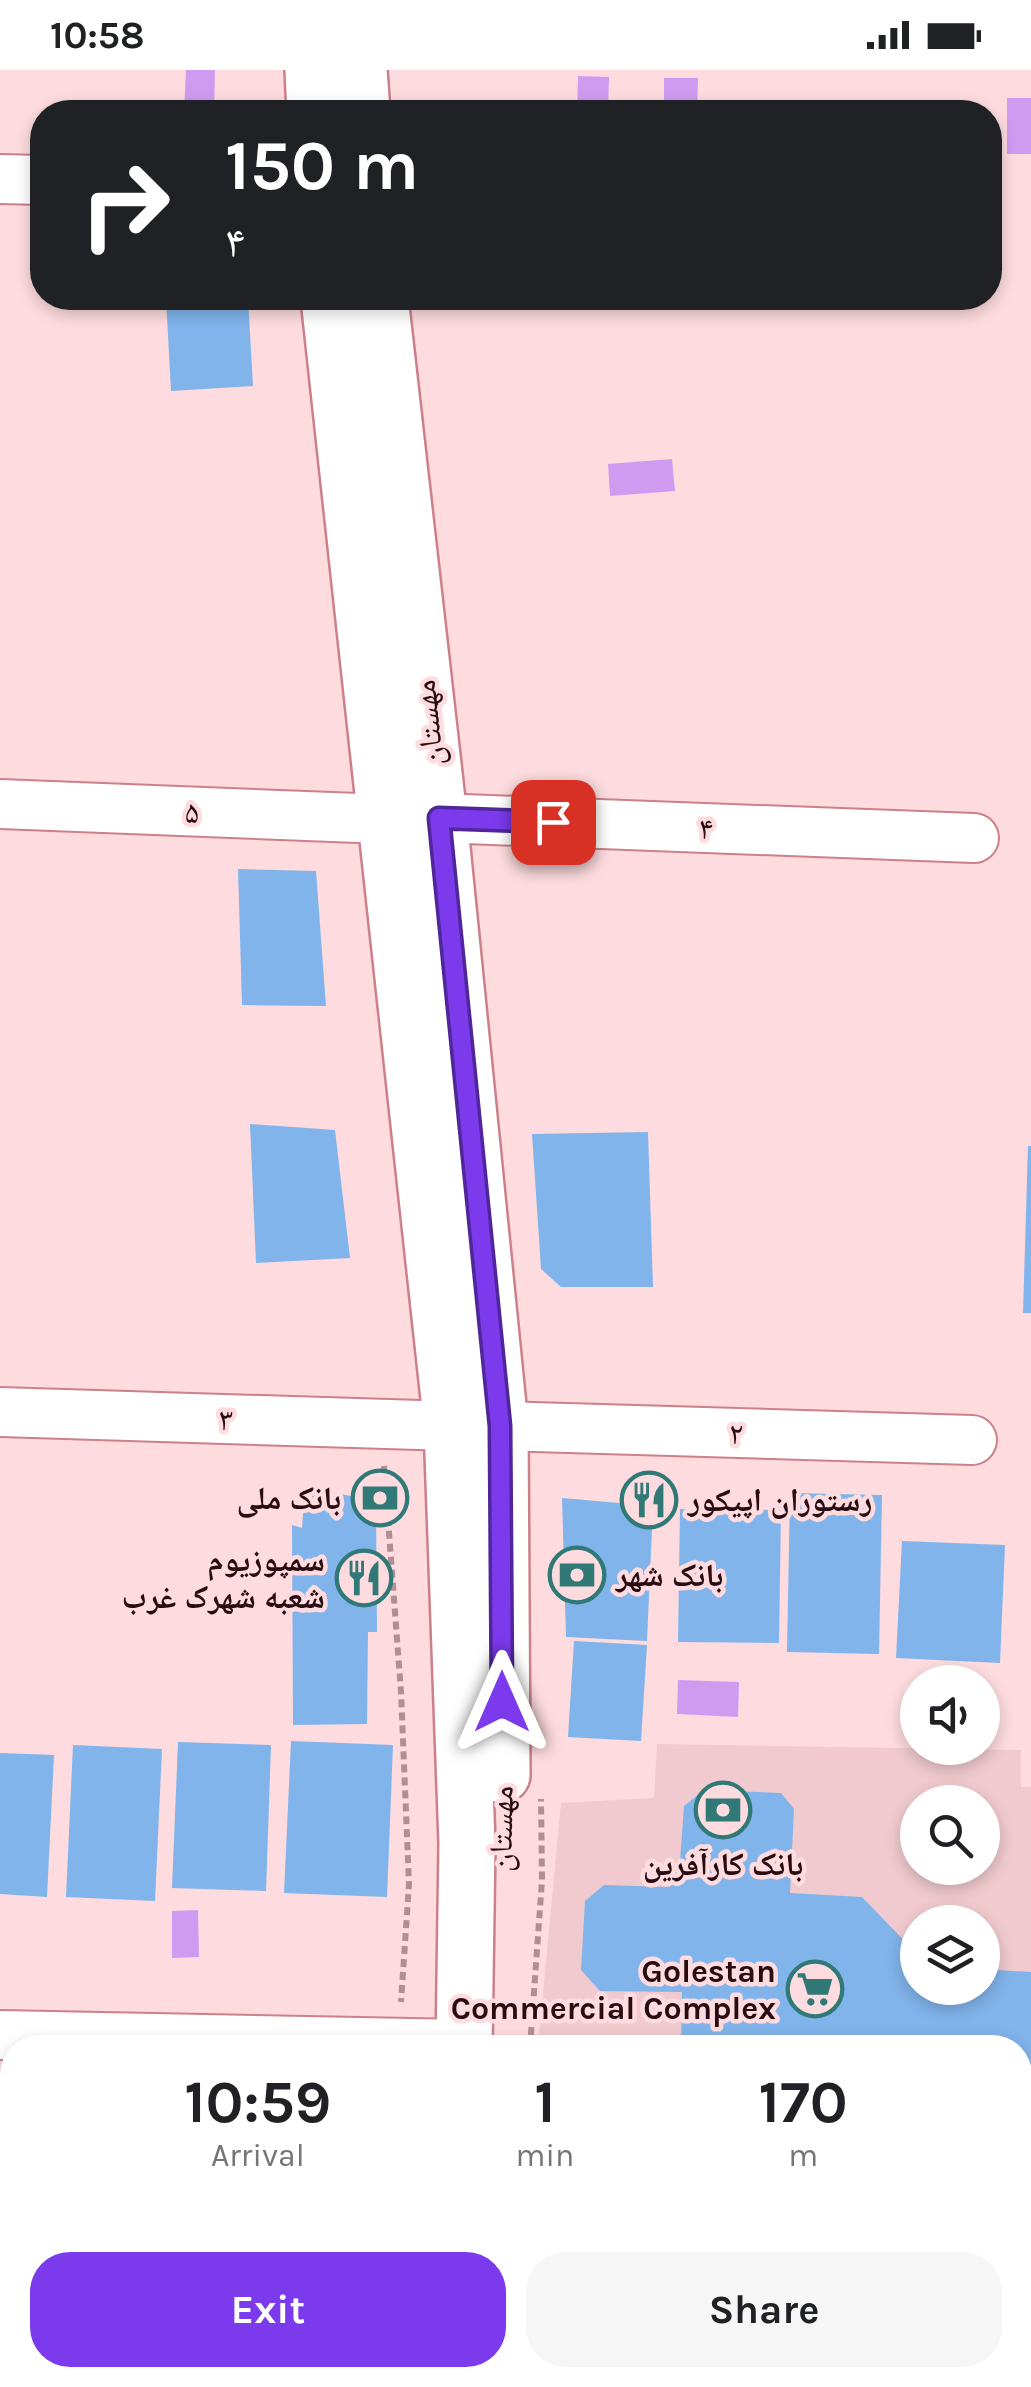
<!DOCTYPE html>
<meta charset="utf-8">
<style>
:root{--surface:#fff;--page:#f6f6f6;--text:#202124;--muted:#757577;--accent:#7c3aed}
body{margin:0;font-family:Karla,"Noto Naskh Arabic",sans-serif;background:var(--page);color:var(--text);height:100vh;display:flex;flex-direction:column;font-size:38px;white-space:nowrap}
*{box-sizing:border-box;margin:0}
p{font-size:32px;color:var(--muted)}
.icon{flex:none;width:55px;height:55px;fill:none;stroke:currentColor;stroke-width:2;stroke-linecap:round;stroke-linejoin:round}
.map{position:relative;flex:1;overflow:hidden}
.details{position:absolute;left:0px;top:1965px;width:1032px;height:352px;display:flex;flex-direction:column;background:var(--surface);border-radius:40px 40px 0 0;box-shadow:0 5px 15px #0003}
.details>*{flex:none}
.banner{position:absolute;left:30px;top:30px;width:972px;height:210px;border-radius:40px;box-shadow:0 5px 15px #0003;background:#202124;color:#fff;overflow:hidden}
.tools{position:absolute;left:900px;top:1595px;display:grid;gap:20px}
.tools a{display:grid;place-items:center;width:100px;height:100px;border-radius:50%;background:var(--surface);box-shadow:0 5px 15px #0003;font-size:50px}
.pin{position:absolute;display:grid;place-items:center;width:85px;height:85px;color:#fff;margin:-42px;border-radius:20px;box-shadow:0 5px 15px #0006}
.me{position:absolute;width:110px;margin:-55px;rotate:0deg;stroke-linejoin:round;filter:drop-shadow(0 0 8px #0008)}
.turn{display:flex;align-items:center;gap:35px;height:210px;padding:0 30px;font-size:45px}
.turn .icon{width:130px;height:130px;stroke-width:2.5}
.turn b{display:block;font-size:70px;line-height:85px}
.eta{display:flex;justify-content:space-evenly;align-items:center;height:170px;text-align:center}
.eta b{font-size:60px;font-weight:700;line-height:70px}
.cta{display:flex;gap:20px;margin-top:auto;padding:20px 30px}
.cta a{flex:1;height:115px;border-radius:40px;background:var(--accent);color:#fff;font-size:40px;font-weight:700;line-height:115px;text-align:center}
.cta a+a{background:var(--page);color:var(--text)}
.status{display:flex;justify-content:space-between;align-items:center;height:70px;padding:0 50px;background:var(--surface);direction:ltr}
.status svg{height:28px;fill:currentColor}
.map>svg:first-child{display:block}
.built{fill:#f0cace;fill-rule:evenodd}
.water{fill:#cf9bf1}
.building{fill:#81b4eb}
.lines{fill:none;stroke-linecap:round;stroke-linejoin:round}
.minor-casing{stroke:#cd808a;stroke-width:52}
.tertiary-casing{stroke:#cd808a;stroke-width:60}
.path{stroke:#af8f93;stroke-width:6;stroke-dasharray:8 5;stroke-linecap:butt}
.minor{stroke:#fff;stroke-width:48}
.tertiary{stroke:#fff;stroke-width:55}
.route-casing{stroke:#51269a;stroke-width:25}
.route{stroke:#7c3aed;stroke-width:18}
.labels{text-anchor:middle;stroke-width:9;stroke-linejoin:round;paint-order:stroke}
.street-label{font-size:32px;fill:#280c11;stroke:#fddbde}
.poi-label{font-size:32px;font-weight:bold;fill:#280c11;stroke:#fddbde;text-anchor:end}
</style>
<div class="status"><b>10:58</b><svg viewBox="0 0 49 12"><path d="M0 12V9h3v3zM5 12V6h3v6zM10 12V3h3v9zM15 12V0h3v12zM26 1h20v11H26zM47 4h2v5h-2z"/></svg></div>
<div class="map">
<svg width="1031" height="2317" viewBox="0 0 1031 2317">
<rect width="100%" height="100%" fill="#fddbde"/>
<path class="built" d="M657,1674L1021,1680V1717H1031V2317H507L508,2305H1020V1978L538,1977L561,1733L654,1728ZM918,1732H982V1798H918ZM918,1852H982V1918H918Z"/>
<path class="water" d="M186,0H215L214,42H184Z
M578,6L609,7L608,42H577Z
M664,8H698L697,42H664Z
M1007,28H1031V84H1007Z
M672,389L675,421L610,426L608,394Z
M678,1610L739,1612L738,1647L677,1644Z
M198,1840L199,1887L172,1888V1841Z"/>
<path class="building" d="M166,228H248L253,316L171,321Z
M238,799L316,801L326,936L242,935Z
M250,1054L335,1060L350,1188L256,1193Z
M648,1062L653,1217H561L541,1199L532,1064Z
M1028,1076H1031V1243H1023Z
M305,1417L376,1431L377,1562H368L367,1654L293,1655L292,1455L302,1458Z
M790,1423L882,1425L879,1584L787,1582Z
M562,1428L653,1436L647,1571L566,1567Z
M680,1439L781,1440L779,1573L678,1572Z
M902,1471L1005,1475L1000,1593L896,1588Z
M574,1571L647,1575L641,1671L568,1667Z
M291,1671L393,1675L387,1827L284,1823Z
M178,1672L271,1675L266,1821L172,1818Z
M73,1675L162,1679L155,1831L66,1827Z
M0,1683L54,1685L47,1827L0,1824Z
M704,1720L781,1723L794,1739L790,1823L862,1827L918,1885V1918H982V1899L1031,1902V2118L1020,2117V1978H681L682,1922L600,1921L581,1900L585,1831L604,1815L670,1817L666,1797L670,1791H680L684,1736Z
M738,2305H956L955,2317H738Z"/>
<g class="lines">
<g class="minor-casing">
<path id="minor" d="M0,109L42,110
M0,734L384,749
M439,748L974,768
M0,1342L452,1356
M500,1356L972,1370
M0,1965L464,1974
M0,2302L12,2303
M48,2305L219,2317"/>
</g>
<g class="tertiary-casing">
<path id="tertiary" d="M313,0L315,42
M359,0L362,42
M329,228L452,1356L467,1773L464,1978
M380,228L439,748L500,1356L502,1705
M440,2317L441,2305
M483,2317L484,2305"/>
</g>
<path class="path" d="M384,1396L401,1622L409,1814L401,1932
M530,1978L542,1810L541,1729"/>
<use href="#minor" class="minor"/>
<use href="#tertiary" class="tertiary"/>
</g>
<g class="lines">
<g class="route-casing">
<path id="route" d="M502,1632L500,1356L439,748L553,752"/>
</g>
<use href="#route" class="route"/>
</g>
<defs>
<g id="bank-ring" transform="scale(2.875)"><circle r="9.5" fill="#fddbde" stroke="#307976" stroke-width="1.5"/><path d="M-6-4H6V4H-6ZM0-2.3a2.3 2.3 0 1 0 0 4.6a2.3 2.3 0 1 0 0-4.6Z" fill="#307976"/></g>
<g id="restaurant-ring" transform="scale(2.875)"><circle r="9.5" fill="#fddbde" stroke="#307976" stroke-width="1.5"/><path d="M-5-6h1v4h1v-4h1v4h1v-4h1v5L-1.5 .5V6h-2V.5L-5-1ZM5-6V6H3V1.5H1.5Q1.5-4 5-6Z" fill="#307976"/></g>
<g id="supermarket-ring" transform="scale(2.875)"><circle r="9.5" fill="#fddbde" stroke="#307976" stroke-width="1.5"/><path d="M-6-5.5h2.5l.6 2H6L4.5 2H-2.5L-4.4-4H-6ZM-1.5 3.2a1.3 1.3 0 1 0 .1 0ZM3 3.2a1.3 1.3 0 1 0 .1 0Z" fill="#307976"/></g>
</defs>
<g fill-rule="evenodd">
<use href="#bank-ring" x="380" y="1428"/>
<use href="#restaurant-ring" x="649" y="1430"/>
<use href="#bank-ring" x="577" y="1505"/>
<use href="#restaurant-ring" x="364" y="1508"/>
<use href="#bank-ring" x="723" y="1740"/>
<use href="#supermarket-ring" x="815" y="1919"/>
</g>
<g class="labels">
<g class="street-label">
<text transform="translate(428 653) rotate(-96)" y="11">مهستان</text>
<text transform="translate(192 742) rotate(2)" y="11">۵</text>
<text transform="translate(706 758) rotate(2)" y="11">۴</text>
<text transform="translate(226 1349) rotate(2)" y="11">۳</text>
<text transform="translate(736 1363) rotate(2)" y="11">۲</text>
<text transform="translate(501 1759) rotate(-89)" y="11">مهستان</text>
</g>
<g class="poi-label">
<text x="341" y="1439">بانک ملی</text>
<text x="688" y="1441" text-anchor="start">رستوران اپیکور</text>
<text x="325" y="1501">سمپوزیوم<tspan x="325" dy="37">شعبه شهرک غرب</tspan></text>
<text x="616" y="1516" text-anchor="start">بانک شهر</text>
<text x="723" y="1805" text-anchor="middle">بانک کارآفرین</text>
<text x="776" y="1912">Golestan<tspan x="776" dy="37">Commercial Complex</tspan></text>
</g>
</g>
</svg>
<div class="tools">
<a><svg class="icon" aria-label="sound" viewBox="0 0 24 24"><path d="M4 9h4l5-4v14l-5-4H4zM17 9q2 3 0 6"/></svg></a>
<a><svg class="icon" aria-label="search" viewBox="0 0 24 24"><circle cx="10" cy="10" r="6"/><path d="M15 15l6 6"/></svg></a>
<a><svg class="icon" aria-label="layers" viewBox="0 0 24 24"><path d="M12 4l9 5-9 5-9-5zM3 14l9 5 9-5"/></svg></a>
</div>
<div class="pin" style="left:553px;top:752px;background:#d93025"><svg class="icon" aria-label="arrive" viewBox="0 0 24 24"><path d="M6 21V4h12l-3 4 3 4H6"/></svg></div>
<svg class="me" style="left:502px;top:1632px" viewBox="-20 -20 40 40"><path d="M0-17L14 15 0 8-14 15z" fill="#7c3aed" stroke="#fff" stroke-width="4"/></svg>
<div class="banner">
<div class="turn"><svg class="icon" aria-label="right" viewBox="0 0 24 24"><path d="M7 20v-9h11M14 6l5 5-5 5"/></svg><div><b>150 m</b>۴</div></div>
</div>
<section class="details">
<div class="eta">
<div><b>10:59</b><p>Arrival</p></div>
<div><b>1</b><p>min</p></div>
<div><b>170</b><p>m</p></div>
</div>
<div class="cta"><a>Exit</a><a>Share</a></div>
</section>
</div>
